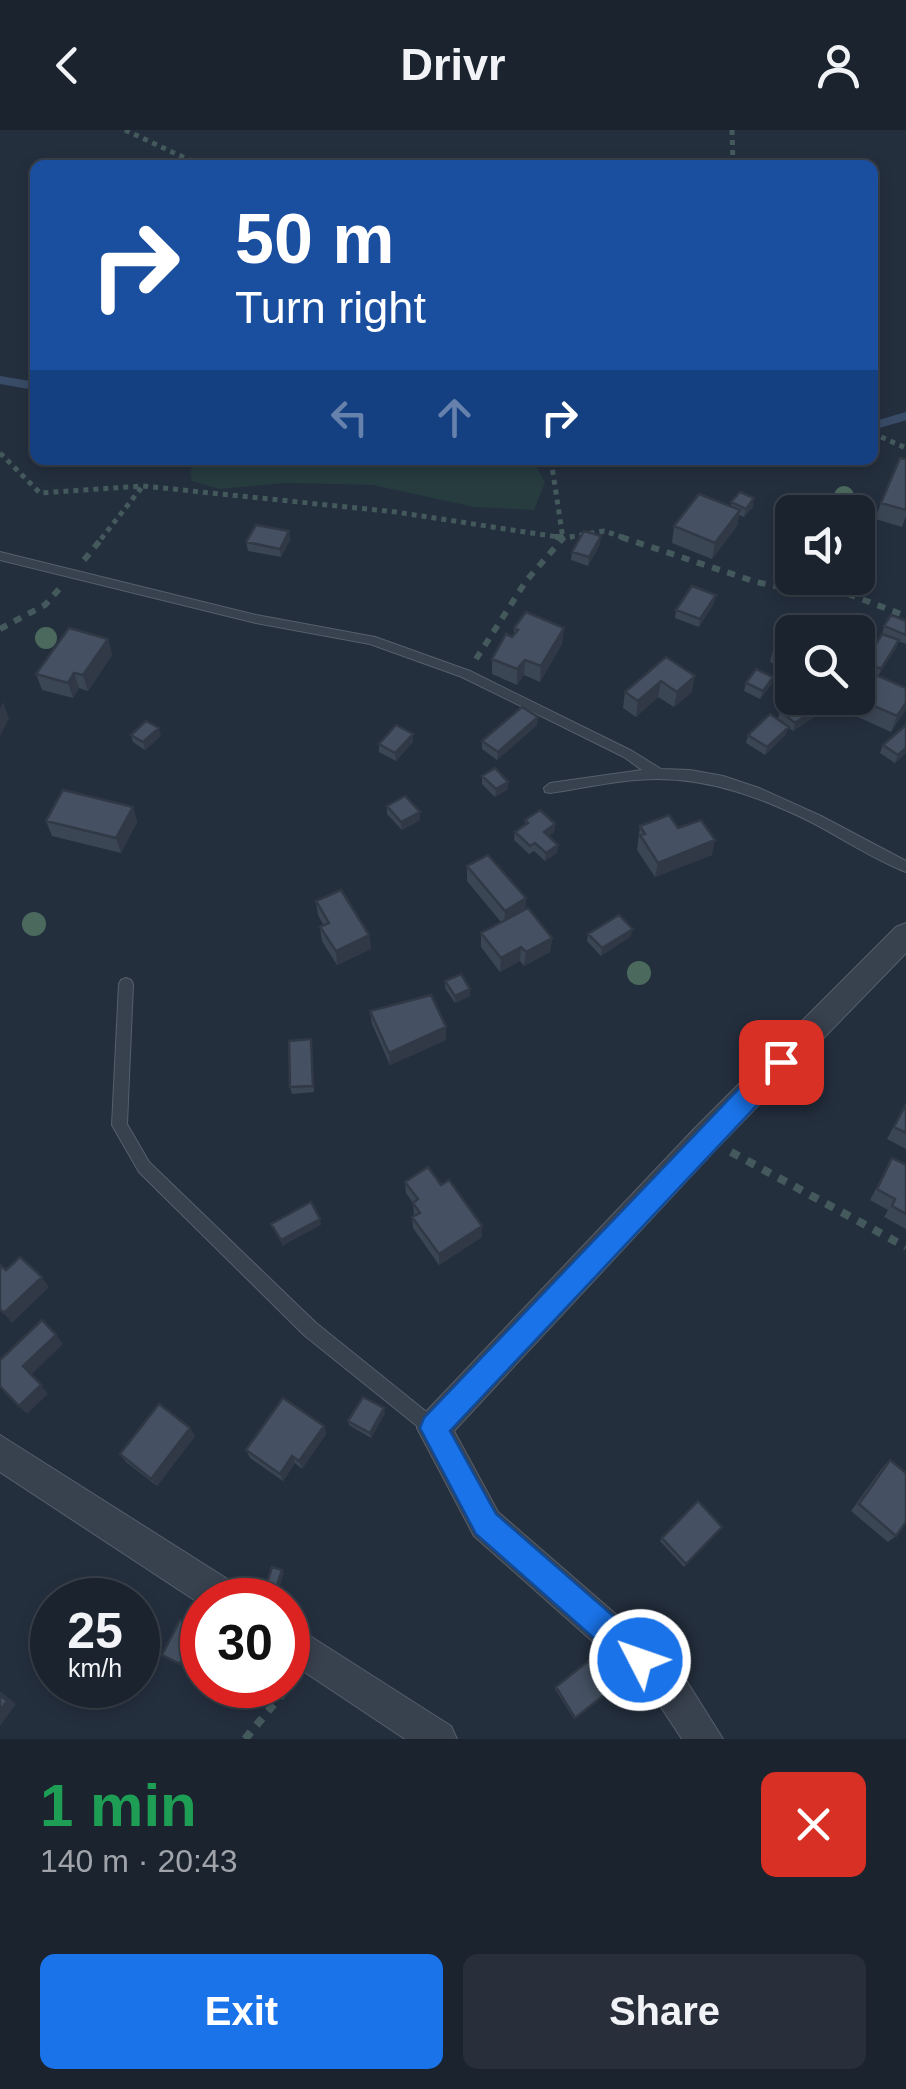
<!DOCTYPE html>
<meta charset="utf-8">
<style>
:root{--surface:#1b232e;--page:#282f3a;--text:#f1f3f6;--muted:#a0a4aa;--line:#39404a;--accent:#1a73e8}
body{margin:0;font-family:Helvetica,sans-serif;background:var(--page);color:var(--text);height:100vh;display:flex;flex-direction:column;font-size:38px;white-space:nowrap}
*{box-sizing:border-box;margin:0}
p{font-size:32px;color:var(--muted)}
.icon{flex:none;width:55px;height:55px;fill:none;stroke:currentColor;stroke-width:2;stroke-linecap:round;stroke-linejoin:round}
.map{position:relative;height:1609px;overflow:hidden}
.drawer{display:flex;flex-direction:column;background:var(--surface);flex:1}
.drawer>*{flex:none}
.hud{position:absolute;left:30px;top:30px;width:848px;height:305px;border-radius:15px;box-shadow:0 5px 15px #0003,0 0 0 2px var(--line);background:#1a4fa0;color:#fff;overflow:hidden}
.buttons{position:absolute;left:775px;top:365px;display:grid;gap:20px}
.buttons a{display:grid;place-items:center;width:100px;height:100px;border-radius:15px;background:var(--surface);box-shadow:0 5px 15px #0003,0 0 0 2px var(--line);font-size:50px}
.speed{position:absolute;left:30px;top:1448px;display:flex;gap:20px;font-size:50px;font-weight:700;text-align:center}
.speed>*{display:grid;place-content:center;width:130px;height:130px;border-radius:50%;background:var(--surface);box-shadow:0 5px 15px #0003,0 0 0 2px var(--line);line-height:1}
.speed small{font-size:25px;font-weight:400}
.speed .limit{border:15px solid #d22;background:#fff;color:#111}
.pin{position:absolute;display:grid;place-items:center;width:85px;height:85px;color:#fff;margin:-42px;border-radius:20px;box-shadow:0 5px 15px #0006}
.me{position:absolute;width:110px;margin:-55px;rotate:311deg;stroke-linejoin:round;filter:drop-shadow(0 0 8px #0008)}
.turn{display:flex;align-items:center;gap:35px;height:210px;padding:0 40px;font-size:45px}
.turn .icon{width:130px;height:130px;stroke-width:2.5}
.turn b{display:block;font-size:70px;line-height:85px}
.lanes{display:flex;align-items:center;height:95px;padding:0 40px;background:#0003;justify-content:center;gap:50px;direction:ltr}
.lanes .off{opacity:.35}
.round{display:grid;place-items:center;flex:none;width:105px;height:105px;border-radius:15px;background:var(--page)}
.headline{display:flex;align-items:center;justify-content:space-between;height:170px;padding:0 40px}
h1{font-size:60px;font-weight:700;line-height:75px;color:#1e9e55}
.action{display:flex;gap:20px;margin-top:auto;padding:20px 40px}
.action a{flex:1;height:115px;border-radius:15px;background:var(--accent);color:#fff;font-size:40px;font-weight:700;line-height:115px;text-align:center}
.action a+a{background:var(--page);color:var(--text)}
header{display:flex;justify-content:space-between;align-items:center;height:130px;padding:0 40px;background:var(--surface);font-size:45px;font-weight:700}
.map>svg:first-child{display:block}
.green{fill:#263c3f}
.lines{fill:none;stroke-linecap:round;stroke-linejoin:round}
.stream{stroke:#394c67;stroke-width:8}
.lane-casing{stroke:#565f6c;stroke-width:2}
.street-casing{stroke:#565f6c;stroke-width:2}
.path-far2{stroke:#44595c;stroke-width:5;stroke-dasharray:5 5;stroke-linecap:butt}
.path-far1{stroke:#44595c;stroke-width:6;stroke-dasharray:8 8;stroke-linecap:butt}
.path{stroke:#44595c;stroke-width:8;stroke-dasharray:9 9;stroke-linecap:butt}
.lane{fill:#38414e;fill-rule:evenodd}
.street{fill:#38414e;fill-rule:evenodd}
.tree{fill:#4b6a5d}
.wall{fill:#3b4654}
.shaded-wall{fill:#303945}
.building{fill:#455162;stroke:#303945;stroke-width:2.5}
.route{fill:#1a73e8;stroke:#114b97;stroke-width:2.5}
</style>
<header><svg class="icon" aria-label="back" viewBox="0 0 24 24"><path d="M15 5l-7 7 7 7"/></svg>Drivr<svg class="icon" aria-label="person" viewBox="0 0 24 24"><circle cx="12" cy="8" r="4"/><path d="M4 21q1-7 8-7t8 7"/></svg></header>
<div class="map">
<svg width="906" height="1609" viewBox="0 0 906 1609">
<rect width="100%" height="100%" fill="#242f3e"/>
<path class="green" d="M197,330H532L545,352L534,380L474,377L373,355L286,353L219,359L192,351L190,341Z"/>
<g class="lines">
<path class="stream" d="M0,250L35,256
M872,296L906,286"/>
<g class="lane-casing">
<path id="lane" d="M0,422L256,485L375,507L470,541L632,621L661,639L690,640L723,646L759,658L821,686L906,731V742C873,729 842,708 811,692C762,668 712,649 657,649C621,649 585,658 550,663L545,662L544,658L550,653L642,640L624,627L462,547L370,514L256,493L0,430Z
M126,848L131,850L133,854L127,994L149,1032L316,1193L439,1292L441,1298L439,1304L433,1306L427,1304L304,1205L139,1042L112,995L119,854L121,850Z"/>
</g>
<g class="street-casing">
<path id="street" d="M906,793V823L717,1018L454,1301L498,1382L679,1539L723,1609H682L653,1565L474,1406L417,1298L422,1286L695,998L896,797Z
M0,1305L240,1457L245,1470H202V1475L0,1342Z
M288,1492L451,1596L457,1609H405L288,1531Z"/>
</g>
<path class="path-far2" d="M125,0L200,35
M732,0L733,35
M872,303L906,318
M0,323L40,363L143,356L396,382L564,408L604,401L628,409
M551,330L563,409
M101,409L142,357"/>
<path class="path-far1" d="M555,407H572
M621,407L756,452L791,459L809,449L906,486
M84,430L103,407
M0,499L45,475L60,458
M476,529L526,451L564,407"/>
<path class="path" d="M731,1022L906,1117
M245,1609L293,1551"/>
<use href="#lane" class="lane"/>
<use href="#street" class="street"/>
</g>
<g class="tree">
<circle cx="844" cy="366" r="10"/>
<circle cx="46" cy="508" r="11"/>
<circle cx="34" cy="794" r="12"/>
<circle cx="639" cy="843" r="12"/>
</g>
<path class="wall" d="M906,329V386L902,397L875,389L881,373Z
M731,372L753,377L744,387L739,385L737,396L712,429L672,413L674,396L731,376Z
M289,401L290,410L281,427L248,421L246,412Z
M600,414L588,436L571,430L572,422Z
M714,473L699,497L675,488L676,480Z
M906,491V514L898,511L896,518L878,546L906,579L891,602L816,568H858L865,532L882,505L884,496Z
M514,498L562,514L540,552L524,545L517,555L492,544V529L514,506Z
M792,508V542L770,532L774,516Z
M108,509L112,525L88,561L79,558L73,568L42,560L36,544Z
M666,527L692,562L674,577L658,567L636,587L623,578L625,562Z
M773,547L771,555L760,569L744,561L746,553Z
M819,577L817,585L793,601L788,597L786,604L765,625L746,613L748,605L784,594L778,589L780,581Z
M537,595L497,630L482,619V611Z
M906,595V623L895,633L880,623L883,615Z
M413,604V612L396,631L379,622V614Z
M131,605L161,606L145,620L133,612Z
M482,646L508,652V659L495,667L482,654Z
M387,676L420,682V690L402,700L387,684Z
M133,677L137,692L121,723L52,706L46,691Z
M525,690L555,694L554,702L548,706L558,715L557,723L545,731L534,721L529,724L514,710L515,702L525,695Z
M640,696L678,698L712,725L655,747L637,720Z
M467,736L526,768L525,779L552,808L550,822L524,836L520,831L500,842L481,817V803L501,792L467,751Z
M316,771L369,805L371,819L337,835L322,811L320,797L324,796L318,785Z
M588,804L631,806L601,826L587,811Z
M445,851L470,859V866L455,873L445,858Z
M370,881L446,910L390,935L372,894Z
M312,916L314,962L292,964L290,957Z
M906,973V1019L887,1009Z
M892,1028L906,1035V1099L884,1087L888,1080L870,1070Z
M405,1052L482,1107L439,1135L413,1098L412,1087L414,1086L413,1073L406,1063Z
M385,1283L371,1308L349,1295L348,1291Z
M324,1296L326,1304L302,1339L295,1333L283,1351L250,1328L246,1320Z
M195,1306L157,1356L126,1332L120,1324Z
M890,1330L896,1406L888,1412L851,1381L882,1338Z
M722,1397L684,1437L660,1411L662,1408Z
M556,1557L608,1562L574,1589L555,1559Z"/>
<path class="shaded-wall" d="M754,368L753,377L744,387L746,379Z
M740,380L737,396L712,429L715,413Z
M289,401L290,410L281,427L280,419Z
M601,406L600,414L588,436L589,427Z
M716,465L714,473L699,497L700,489Z
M564,498L562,514L540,552L541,536Z
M108,509L112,525L88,561L83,545Z
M899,510L896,518L878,547L881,539Z
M525,530L524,545L517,555V539Z
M74,543L79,558L73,568L68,553Z
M695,546L692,562L674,577L677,562Z
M773,547L771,555L760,569L763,561Z
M661,551L658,567L636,587L638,571Z
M3,572L9,588L0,606V578Z
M906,573V579L891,602L897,586Z
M819,577L817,585L793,601L795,593Z
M538,587L537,595L497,630L498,622Z
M789,597L786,604L765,625L767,617Z
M159,598L161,606L145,620L143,612Z
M413,604V612L396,631L395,623Z
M906,618V623L895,633L898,625Z
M508,652V659L495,667L496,659Z
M133,677L137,692L121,723L116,708Z
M420,682V690L402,700L401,692Z
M555,694L554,702L543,709L544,702Z
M715,710L712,725L655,747L658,733Z
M558,715L557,723L545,731L546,723Z
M526,768L525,783L504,795L505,781Z
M633,799L631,806L601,826L602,818Z
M369,805L371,819L337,835L336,821Z
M552,808L550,822L524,836L526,822Z
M521,817L520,831L500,842L501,828Z
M470,859V866L455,873V866Z
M446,897V910L390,935L389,923Z
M320,1089L321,1095L282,1116L281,1110Z
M482,1096V1107L439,1135V1124Z
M42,1147L49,1157L12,1193L4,1183Z
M56,1205L63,1214L31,1245L23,1236Z
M41,1255L48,1264L27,1284L19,1276Z
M384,1278L385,1283L371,1308L370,1303Z
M324,1296L326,1304L302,1339L299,1331Z
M190,1298L195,1306L157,1356L151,1349Z
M292,1326L295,1333L283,1351L280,1344Z
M282,1440L284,1443L277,1465L275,1462Z
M197,1499L200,1501L183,1536L180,1534Z
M0,1561L16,1574L0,1596Z"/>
<path class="building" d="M900,328L906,329V380L881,373Z
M740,362L754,368L746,379L731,372Z
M699,364L740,380L715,413L674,396Z
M256,395L289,401L280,419L246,412Z
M584,401L601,406L589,427L572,422Z
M692,456L716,465L700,489L676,480Z
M526,482L564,498L541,536L525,530L517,539L492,529L506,504L512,507L518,500L514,498Z
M891,485L906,491V505L884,496Z
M69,498L108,509L83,545L74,543L68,553L36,544Z
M783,504L792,508V524L774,516Z
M882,504L899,510L881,539L865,532Z
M666,527L695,546L677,562L661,551L638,571L625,562Z
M858,537L906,558V573L897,586L856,568H858Z
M756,539L773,547L763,561L746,553Z
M801,568H807L819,577L795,593L780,581Z
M522,577L538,587L498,622L482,611Z
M770,584L789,597L767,617L748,605Z
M146,591L159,598L143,612L131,605Z
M396,595L413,604L395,623L379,614Z
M906,595V618L898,625L883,615Z
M495,638L508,652L496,659L482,646Z
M63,660L133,677L116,708L46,691Z
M405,666L420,682L401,692L387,676Z
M540,680L555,694L544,702L558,715L546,723L535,713L530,716L515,702L528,693L525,690Z
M669,685L678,698L701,690L715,710L658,733L640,705L645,704L640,696Z
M488,725L526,768L505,781L467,736Z
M341,760L369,805L336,821L320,797L329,793L316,771Z
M528,778L552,808L526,822L521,817L501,828L481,803Z
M619,785L633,799L602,818L588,804Z
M461,844L470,859L455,866L445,851Z
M431,865L446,897L389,923L370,881Z
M311,909L313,956L290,957L289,911Z
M906,974V1003L894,997Z
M892,1028L906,1035V1084L892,1076L895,1069L877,1059Z
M428,1037L441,1055L449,1050L482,1096L439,1124L412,1087L420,1083L413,1073L418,1069L405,1052Z
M311,1072L320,1089L281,1110L271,1094Z
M20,1127L42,1147L4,1183L0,1179V1135L6,1140Z
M42,1190L56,1205L23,1236L41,1255L19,1276L0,1256V1230Z
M363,1267L384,1278L370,1303L348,1291Z
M283,1268L324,1296L299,1331L292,1326L280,1344L246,1320Z
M159,1274L190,1298L151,1349L120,1324Z
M890,1330L906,1343V1392L896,1406L859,1374Z
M698,1371L722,1397L686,1434L662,1408Z
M272,1437L282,1440L275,1462L265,1459Z
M180,1490L197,1499L180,1534L162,1525Z
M588,1531L608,1562L575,1588L556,1557Z
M0,1565L7,1571L0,1580Z"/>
<path class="route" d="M781,921L790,924L793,932L790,940L450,1301L496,1384L651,1519L656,1530L651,1540L640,1545L630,1540L476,1404L420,1298L424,1288L772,924Z"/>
</svg>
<div class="buttons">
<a><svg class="icon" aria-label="sound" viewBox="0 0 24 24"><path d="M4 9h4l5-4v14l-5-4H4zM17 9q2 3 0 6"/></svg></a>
<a><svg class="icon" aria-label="search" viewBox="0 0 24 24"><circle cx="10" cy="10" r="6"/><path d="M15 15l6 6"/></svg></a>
</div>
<div class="speed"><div>25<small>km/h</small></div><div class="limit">30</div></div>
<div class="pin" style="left:781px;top:932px;background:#d93025"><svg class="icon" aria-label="arrive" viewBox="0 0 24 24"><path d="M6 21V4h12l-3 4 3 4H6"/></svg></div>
<svg class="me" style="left:640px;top:1530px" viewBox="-20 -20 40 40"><circle r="17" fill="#1a73e8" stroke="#fff" stroke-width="3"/><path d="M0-11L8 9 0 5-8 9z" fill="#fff"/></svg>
<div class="hud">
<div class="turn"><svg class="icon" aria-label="right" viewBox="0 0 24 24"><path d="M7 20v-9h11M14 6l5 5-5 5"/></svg><div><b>50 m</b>Turn right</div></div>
<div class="lanes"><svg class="icon off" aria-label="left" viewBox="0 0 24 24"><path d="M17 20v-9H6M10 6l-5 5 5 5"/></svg><svg class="icon off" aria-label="ahead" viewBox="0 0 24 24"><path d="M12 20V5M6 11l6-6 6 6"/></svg><svg class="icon" aria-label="right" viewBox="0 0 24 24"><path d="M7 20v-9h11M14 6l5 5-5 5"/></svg></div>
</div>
</div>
<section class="drawer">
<div class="headline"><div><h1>1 min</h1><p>140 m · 20:43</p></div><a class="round" style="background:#d93025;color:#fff"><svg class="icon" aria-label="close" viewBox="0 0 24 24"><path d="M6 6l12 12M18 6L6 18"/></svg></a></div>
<div class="action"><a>Exit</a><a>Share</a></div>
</section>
